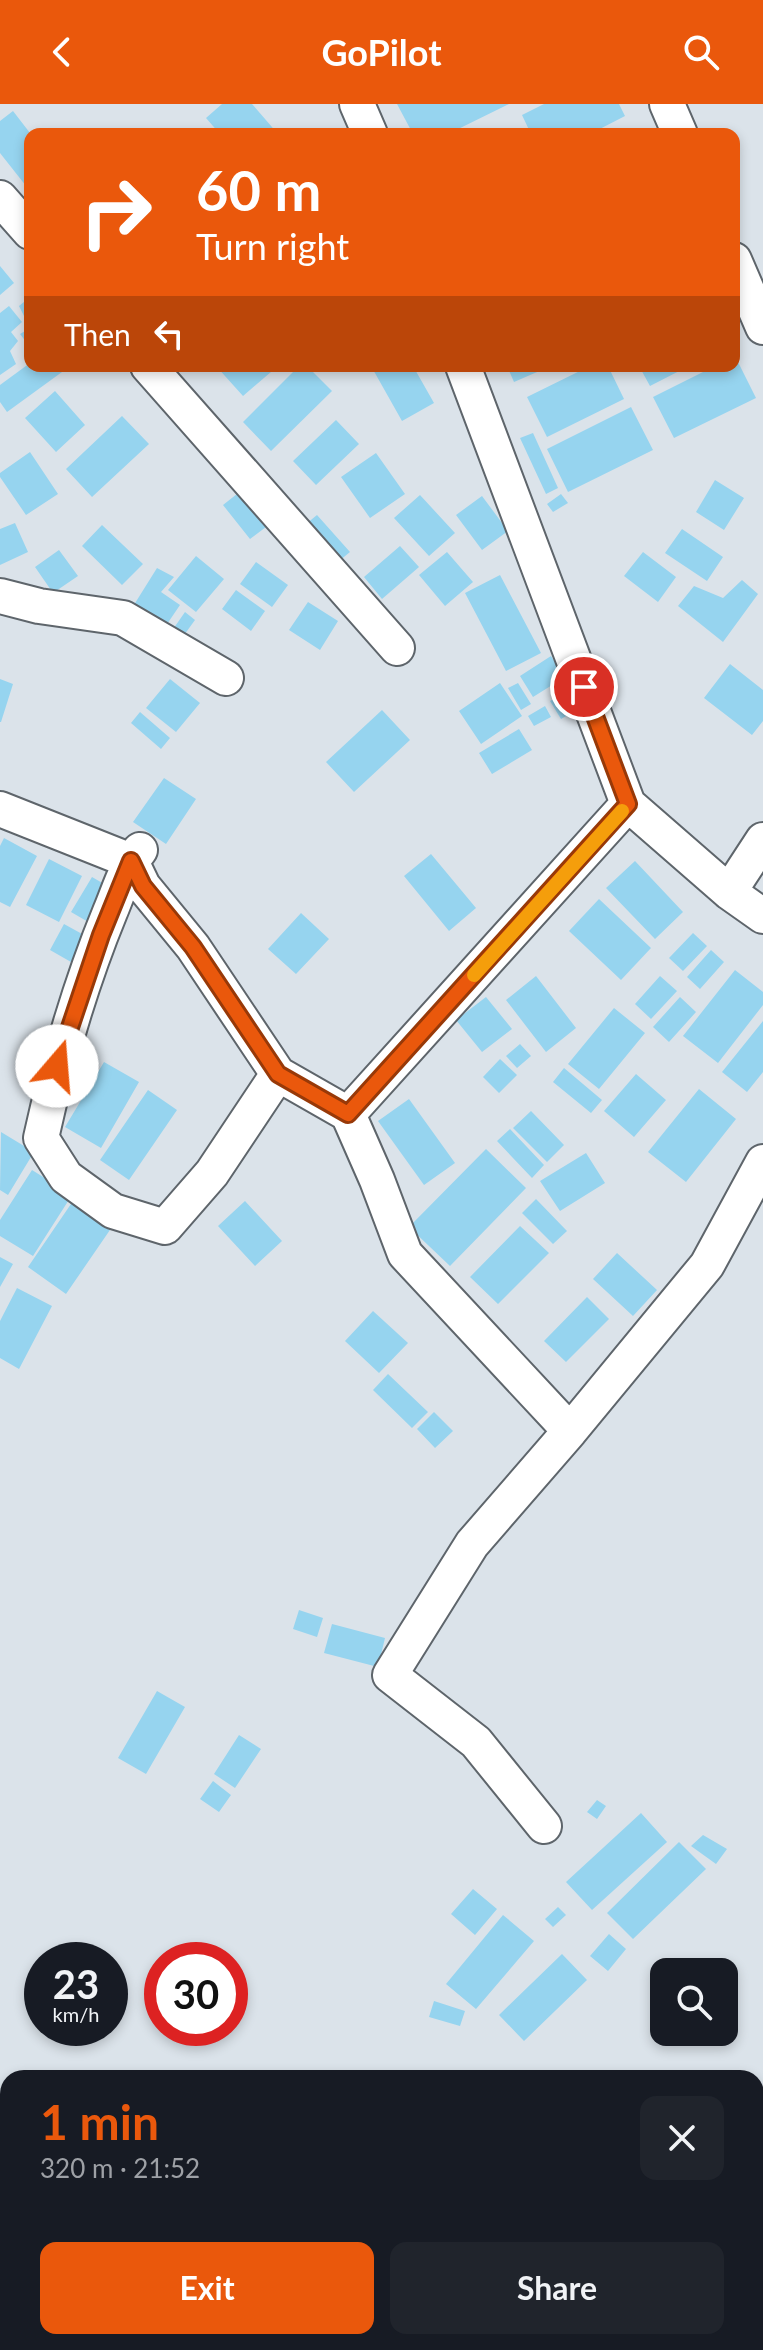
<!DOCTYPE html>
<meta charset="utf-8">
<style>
:root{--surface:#171b24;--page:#20242c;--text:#f1f3f6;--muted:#9ea1a6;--accent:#ea580c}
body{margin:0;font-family:Lato,sans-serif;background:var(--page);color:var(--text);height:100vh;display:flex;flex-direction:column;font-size:30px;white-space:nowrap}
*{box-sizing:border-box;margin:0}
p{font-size:26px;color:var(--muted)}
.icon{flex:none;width:44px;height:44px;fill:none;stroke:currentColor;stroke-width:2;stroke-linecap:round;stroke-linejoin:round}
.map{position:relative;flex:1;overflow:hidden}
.panel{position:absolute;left:0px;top:1966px;width:764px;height:280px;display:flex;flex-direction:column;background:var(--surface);border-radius:24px 24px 0 0;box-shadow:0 4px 12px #0003}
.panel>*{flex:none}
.hud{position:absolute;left:24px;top:24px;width:716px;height:244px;border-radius:16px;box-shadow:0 4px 12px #0003;background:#ea580c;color:#fff;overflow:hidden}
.buttons{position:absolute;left:650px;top:1854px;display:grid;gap:16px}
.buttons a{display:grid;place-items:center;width:88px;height:88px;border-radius:16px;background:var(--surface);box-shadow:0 4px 12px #0003;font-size:40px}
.speed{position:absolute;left:24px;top:1838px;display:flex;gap:16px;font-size:40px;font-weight:700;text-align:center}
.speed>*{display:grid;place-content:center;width:104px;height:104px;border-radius:50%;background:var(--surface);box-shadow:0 4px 12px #0003;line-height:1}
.speed small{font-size:20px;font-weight:400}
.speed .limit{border:12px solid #d22;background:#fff;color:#111}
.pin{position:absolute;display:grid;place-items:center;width:68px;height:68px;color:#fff;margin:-34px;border:4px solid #fff;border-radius:50%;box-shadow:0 2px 8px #0007}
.me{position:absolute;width:88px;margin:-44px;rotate:18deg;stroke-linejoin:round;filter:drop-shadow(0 0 6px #0008)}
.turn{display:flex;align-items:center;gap:28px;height:168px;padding:0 40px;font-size:36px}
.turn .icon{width:104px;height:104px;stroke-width:2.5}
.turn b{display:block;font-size:56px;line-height:68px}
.then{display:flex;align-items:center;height:76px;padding:0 40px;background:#0003;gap:16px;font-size:30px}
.round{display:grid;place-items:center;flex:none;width:84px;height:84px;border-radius:16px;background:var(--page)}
.head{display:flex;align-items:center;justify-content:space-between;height:136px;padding:0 40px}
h1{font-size:48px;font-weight:700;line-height:60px;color:var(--accent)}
.primary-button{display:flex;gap:16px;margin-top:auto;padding:16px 40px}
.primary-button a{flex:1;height:92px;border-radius:16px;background:var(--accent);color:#fff;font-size:32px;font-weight:700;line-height:92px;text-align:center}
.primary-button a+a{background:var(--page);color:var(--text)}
header{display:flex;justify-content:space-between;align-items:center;height:104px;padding:0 40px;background:var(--accent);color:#fff;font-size:36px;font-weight:700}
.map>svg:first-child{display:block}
.building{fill:#96d4ef}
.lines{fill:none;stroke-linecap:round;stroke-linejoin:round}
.minor-casing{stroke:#5e656b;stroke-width:38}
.minor{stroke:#fff;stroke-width:34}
.route-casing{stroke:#983908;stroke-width:20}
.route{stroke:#ea580c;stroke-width:14}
.slow{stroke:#f59e0b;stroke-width:14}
</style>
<header><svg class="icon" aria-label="back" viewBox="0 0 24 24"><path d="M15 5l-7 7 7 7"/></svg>GoPilot<svg class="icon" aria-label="search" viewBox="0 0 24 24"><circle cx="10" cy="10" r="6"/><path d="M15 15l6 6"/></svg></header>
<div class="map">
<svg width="763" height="2246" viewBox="0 0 763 2246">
<rect width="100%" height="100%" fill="#dbe3ea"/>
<path class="building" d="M222,0H252L278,30H220L206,14Z
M397,0H509L448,30H413Z
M544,0H619L625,12L590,30H531L522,11Z
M13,7L30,29V87L0,49V17Z
M0,162L14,179L0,191Z
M30,193V243L20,230L30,224L19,202Z
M9,202L22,218L11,228L18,237L10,247L16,260L0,271V209Z
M734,250L756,294L674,334L653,293L715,262H734Z
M30,259V262H58L62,268L7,308L0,298V281Z
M216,262H278L243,292Z
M299,262H307L332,287L271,347L243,318Z
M371,262H413L434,299L402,317Z
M507,262H551L514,278Z
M590,262H608L624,295L547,333L527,293Z
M639,262H689L650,282Z
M55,287L85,321L56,348L25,314Z
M631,303L653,346L568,388L547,345Z
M122,312L149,340L92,393L66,365Z
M336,316L359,340L316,381L293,357Z
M533,329L558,384L546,390L520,334Z
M30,348L58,390L26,411L0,373V369Z
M376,349L405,390L370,414L341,373Z
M715,376L744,394L724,426L696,408Z
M242,386L270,420L250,435L223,401Z
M561,390L568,399L553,408L547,400Z
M420,391L455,429L429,452L394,414Z
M482,392L508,427L482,446L456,411Z
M317,411L350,448L339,457L306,420Z
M15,419L28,448L0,461V425Z
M102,421L143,460L122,481L82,442Z
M682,425L723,453L707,477L665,449Z
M400,442L419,463L382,495L364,473Z
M59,446L78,472L53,489L35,463Z
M447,448L473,478L445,502L419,471Z
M643,448L676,473L658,498L624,472Z
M196,452L224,475L196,508L168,486Z
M256,458L288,481L272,503L240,480Z
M157,464L174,473L161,488L180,501L163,526L132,504Z
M500,471L541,549L506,567L465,489Z
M742,476L758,490L723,538L678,502L694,482L723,494Z
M236,486L265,507L251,527L222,505Z
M308,498L338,517L320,546L289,526Z
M185,508L195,516L179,538L169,531Z
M551,552L565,573L533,593L520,572Z
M730,560L763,586V617L752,631L704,594Z
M0,575L13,580L1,618H0Z
M170,575L200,599L176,628L146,604Z
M500,579L522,612L481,640L459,607Z
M518,579L531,600L521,606L508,584Z
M562,590L573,608L561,615L550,597Z
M545,602L551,613L534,622L528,612Z
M382,606L410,636L354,688L326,658Z
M140,608L170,634L161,645L131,619Z
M519,625L532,646L492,670L479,649Z
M164,674L196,695L166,740L133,718Z
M4,734L37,752L10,803L0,798V742Z
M431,750L476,804L449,827L404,772Z
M49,755L82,772L59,818L26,801Z
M635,757L683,808L655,835L606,784Z
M92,773L111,784L90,819L71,808Z
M599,795L651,844L621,876L569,827Z
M301,809L329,835L296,870L268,845Z
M64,820L93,836L78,862L50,846Z
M693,829L707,842L683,867L669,854Z
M711,846L724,858L700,885L687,873Z
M735,866L763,888V901L718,959L683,932Z
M536,872L576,924L546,948L506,896Z
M660,872L677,887L651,915L635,900Z
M486,893L512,925L482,948L456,916Z
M680,893L696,908L669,938L653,923Z
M614,904L645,929L599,985L568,960Z
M763,917V968L747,988L722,968Z
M520,940L531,952L517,964L506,952Z
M500,955L517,971L499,989L483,973Z
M104,958L139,978L101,1044L65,1023Z
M564,964L602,996L591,1009L553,978Z
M636,970L666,996L634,1033L604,1007Z
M699,985L736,1015L686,1078L648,1048Z
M148,986L177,1006L129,1076L100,1056Z
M409,995L455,1059L424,1081L378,1017Z
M531,1007L564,1041L547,1058L513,1024Z
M510,1025L544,1061L532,1074L497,1037Z
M1,1028L34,1048L8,1091L0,1086Z
M486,1045L526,1084L450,1162L409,1123Z
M586,1049L605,1079L560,1107L540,1077Z
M32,1066L72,1091L33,1152L0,1132V1116Z
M536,1095L567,1127L553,1140L522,1109Z
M73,1097L112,1123L66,1190L28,1163Z
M245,1097L282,1137L255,1162L218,1122Z
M520,1122L549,1149L498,1200L470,1173Z
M617,1149L657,1186L633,1212L593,1175Z
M0,1153L13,1160L0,1183Z
M17,1184L52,1202L19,1265L0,1254V1217Z
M587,1193L609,1215L566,1258L544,1237Z
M373,1207L408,1239L379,1269L345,1237Z
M388,1270L428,1308L412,1324L373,1286Z
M434,1308L453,1327L435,1344L417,1325Z
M299,1506L323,1514L317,1533L293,1525Z
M332,1520L385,1534L378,1563L324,1549Z
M157,1587L185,1603L146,1670L118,1654Z
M239,1631L261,1645L235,1684L214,1670Z
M213,1677L231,1691L219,1708L200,1695Z
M597,1696L606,1702L597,1715L587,1708Z
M641,1709L667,1738L592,1806L566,1778Z
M703,1731L727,1745L716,1760L691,1742Z
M679,1738L706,1765L633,1835L607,1809Z
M473,1785L497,1805L475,1831L451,1810Z
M558,1803L566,1811L553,1823L545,1815Z
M503,1811L534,1837L476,1905L446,1880Z
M609,1830L626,1845L608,1867L590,1852Z
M562,1850L587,1876L524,1937L499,1911Z
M434,1897L465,1907L460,1922L429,1913Z
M756,2122L763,2127V2170L759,2177L756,2175Z
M661,2238H703L700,2246H658Z"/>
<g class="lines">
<g class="minor-casing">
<path id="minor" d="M357,0L370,30
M667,0L680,30
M0,94L30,128
M734,156L763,223
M148,262L397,544
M463,262L628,700L729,788L763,812
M0,492L39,502L123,514L226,574
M0,705L131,757L143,782L193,843L278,970L348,1010L377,1076L405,1150L570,1327
M140,746C125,764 119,787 110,808C80,881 58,957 41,1034L66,1073L113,1107L165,1123L212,1069L278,970
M729,788L763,736
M348,1010L628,700
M544,1722L476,1638L390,1571L472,1440L570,1327L707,1161L763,1058
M0,2126L8,2123
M756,2194L763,2197
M0,2236L8,2235
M99,2238L111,2246"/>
</g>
<use href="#minor" class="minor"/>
</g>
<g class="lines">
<g class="route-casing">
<path id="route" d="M57,962L101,831L131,757L143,782L193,843L278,970L348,1010L628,700L584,583"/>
</g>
<use href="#route" class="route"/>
<path class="slow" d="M474,871L622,707"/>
</g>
</svg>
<div class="buttons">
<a><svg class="icon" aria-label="search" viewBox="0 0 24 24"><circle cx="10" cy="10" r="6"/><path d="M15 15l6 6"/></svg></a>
</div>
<div class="speed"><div>23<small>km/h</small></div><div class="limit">30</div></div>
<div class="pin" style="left:584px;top:583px;background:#d93025"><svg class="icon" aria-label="arrive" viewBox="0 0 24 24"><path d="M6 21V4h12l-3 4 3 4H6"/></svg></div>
<svg class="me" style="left:57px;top:962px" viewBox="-20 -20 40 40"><circle r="19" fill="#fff"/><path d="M0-13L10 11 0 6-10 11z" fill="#ea580c"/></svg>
<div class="hud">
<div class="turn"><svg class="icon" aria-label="right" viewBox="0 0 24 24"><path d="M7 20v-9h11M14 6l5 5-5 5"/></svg><div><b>60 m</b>Turn right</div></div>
<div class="then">Then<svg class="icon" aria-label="left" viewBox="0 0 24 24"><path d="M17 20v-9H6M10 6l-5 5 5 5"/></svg></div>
</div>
<section class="panel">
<div class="head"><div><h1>1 min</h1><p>320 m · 21:52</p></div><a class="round"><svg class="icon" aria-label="close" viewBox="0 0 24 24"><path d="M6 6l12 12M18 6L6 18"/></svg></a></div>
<div class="primary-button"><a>Exit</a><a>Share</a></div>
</section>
</div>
